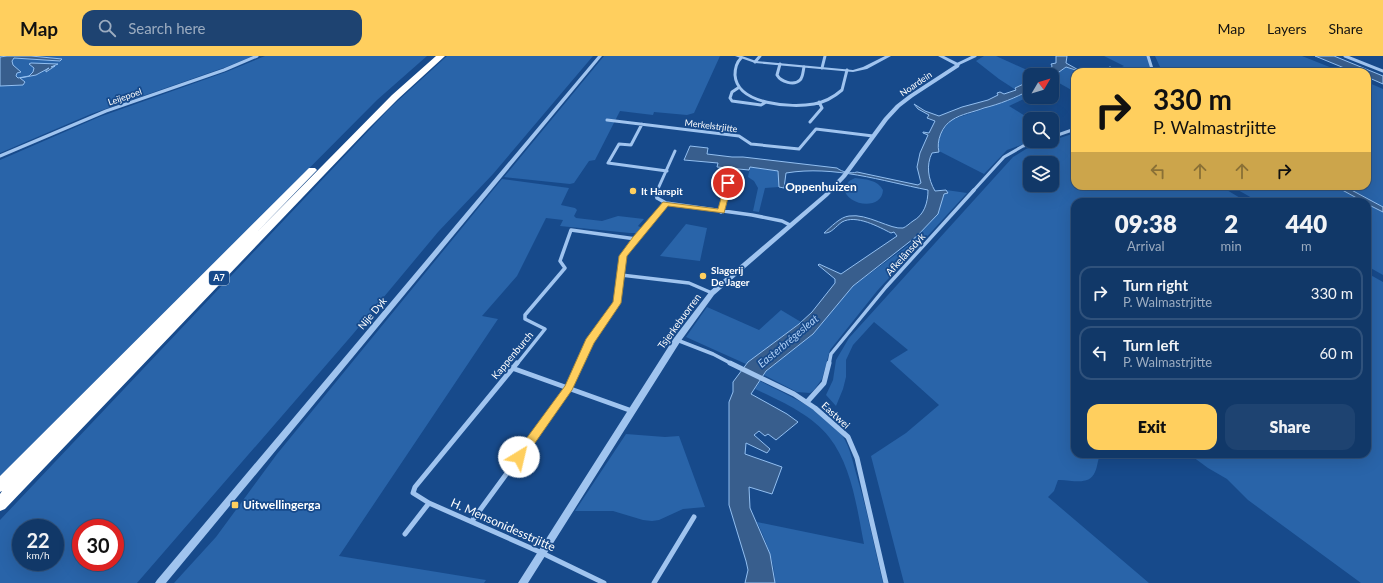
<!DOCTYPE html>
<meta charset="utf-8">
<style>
:root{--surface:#113868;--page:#1e4371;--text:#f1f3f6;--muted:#9cacc0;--line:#30527c;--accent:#ffcf5e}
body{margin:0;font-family:Lato,sans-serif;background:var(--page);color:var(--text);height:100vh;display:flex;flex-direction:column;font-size:15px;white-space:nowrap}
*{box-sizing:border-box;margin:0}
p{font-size:13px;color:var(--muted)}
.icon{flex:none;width:22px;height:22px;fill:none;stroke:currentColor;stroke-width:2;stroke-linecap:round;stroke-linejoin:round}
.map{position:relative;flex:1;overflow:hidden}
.drawer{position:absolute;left:1071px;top:142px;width:300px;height:260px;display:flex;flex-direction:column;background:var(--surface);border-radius:12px;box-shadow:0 4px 16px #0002,0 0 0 1px var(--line)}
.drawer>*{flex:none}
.top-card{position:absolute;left:1071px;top:12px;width:300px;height:122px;border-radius:12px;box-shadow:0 4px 16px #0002,0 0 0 1px var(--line);background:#ffcf5e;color:#111;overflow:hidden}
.needle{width:26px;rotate:52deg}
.fabs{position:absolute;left:1023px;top:12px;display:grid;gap:8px}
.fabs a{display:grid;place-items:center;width:36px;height:36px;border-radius:8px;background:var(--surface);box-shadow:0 4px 16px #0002,0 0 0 1px var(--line);font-size:20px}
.speed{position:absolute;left:12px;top:463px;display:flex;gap:8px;font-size:20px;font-weight:700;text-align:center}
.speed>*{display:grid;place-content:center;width:52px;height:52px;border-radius:50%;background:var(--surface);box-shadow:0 4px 16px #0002,0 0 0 1px var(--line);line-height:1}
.speed small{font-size:10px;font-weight:400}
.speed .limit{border:6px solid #d22;background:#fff;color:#111}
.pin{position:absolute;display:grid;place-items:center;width:34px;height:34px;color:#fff;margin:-17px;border:2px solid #fff;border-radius:50%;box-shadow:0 1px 4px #0007}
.me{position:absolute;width:44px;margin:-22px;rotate:36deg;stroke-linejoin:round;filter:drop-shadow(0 0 3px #0008)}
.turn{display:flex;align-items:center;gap:14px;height:84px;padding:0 16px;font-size:18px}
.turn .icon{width:52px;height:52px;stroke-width:2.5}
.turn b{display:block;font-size:28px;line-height:34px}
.lanes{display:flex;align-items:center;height:38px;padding:0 16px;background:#0003;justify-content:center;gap:20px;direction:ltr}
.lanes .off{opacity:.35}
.eta{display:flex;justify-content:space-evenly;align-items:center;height:68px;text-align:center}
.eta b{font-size:24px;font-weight:800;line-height:28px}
.primary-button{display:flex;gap:8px;margin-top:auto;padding:8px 16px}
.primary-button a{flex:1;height:46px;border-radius:12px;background:var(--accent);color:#111;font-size:16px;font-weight:800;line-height:46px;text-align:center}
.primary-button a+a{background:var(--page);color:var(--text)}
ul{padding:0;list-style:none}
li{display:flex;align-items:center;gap:12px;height:54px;margin:0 8px 6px;padding:0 8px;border:2px solid var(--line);border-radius:12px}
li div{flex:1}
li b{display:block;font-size:15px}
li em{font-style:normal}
header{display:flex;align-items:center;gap:24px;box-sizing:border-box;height:56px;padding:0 20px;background:var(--accent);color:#111}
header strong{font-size:19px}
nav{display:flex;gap:22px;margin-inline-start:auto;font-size:14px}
.search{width:280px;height:36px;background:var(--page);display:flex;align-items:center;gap:10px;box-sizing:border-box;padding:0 14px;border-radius:12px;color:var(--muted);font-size:15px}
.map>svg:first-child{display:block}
.green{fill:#2964a9;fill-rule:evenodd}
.water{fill:#385e8d;stroke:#92bff1}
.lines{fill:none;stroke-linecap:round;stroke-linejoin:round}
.minor-far2{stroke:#a0c4ef;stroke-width:3}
.minor-far1{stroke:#a0c4ef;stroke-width:3.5}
.minor{stroke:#a0c4ef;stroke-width:5}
.tertiary{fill:#a0c4ef;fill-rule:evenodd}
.motorway{fill:#fff;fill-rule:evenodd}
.route{fill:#ffcf5e;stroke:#a6873d}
.poi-dot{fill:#ffcf5e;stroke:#174a8b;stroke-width:1.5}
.labels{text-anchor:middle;stroke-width:3.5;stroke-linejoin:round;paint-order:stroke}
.far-street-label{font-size:9px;fill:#fff;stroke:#174a8b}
.shield{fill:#174a8b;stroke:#b9c9dc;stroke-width:1}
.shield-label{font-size:9px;font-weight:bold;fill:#fff}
.poi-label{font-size:10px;font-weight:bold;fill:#fff;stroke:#174a8b;text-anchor:start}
.street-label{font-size:10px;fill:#fff;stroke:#174a8b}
.water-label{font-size:11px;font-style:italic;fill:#accef6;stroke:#174a8b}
.quarter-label{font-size:12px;font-weight:bold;fill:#fff;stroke:#174a8b}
.near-poi-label{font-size:12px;font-weight:bold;fill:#fff;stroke:#174a8b;text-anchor:start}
.near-street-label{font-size:12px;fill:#fff;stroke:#174a8b}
</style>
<header>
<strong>Map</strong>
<div class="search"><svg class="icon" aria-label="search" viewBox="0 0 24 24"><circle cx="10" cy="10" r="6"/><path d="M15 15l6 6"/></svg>Search here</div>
<nav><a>Map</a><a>Layers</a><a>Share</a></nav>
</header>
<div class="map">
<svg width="1383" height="527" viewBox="0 0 1383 527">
<rect width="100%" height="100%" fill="#174a8b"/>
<path class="green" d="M0,0H253L226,11L91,58L0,97Z
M265,0H427L377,44L0,423V104L99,61L226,16Z
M447,0H593L493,118L438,176L353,278L137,527H0V464L390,52ZM21,472H55V506H21ZM81,472H115V506H81Z
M604,0H720L694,57L687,59L654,56L653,59L620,55L595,104L589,105L574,127L570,128L504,121Z
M984,0H996L1038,19H1030V25L1015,32L1016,34L999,23L976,5Z
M1104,0H1147L1151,10L1150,16H1135L1130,13L1127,14L1122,11L1124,10Z
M1155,0H1302L1342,16H1160V11Z
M1066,11L1079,16H1075V36L1052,23V21Z
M1367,26L1383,33V151L1344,130H1367Z
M1026,36L1030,38V40L1009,50L1030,63V85H1032L1007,94L984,118L939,95C935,84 944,72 951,64L1010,44Z
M1075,77V130H1220L1247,146H1075V398H1101C1097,404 1098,410 1095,416C1089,431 1070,423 1058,424L1054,435L1048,441L1149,527H904L871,400L906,377L939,349L890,305L908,294L874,266L853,289L846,304V321L843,333L836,350L826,339L833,324L836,304L849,282L1013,101L1026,93ZM1030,107H1052V129H1030Z
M750,111L779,115V131L765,132L759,156L753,155L758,132L754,125L748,121Z
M855,122C865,123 878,124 883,134C882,155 846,150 844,132L849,125Z
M502,123L569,132L561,149L575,152L577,154L574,160L576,162L602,165L618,160L644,163L638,170L642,172L637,177H630L560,170L563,164L546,162L517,220L482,260L498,263L339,500L486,524L484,527H174L216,481L277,398Z
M1231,130H1335L1364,146H1259Z
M946,134L967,137L877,235L830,294L822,323L814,334L810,337L797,336L764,319L766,315L813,278L853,230L910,188L944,138L948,137Z
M1367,148L1383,156V219L1367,210Z
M686,168L707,172L700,205L660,200Z
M1367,217L1383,226V527H1361L1248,444L1227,423L1208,412L1189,398H1367Z
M707,251L759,274L781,254L801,266L746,308L686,281Z
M760,325C785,338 821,353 839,375C849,387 852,403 856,417C867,453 874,490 883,527H775C775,506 766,485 757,466L864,488C857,453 852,410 829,381C811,358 780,345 755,333Z
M626,378L665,381L679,380L705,451L683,453L659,464L652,465L643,464L613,455H575Z"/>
<path class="water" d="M7,0H31L62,3L60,5L14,2L12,5L13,9L21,16L17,17L16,20L18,22L29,20L33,16L34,12L29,8L31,7L58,8L51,11L55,10L46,16V14L49,12L36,19L20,22L25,26L23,29L0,30V1Z
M1056,0H1067L1066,7L1082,16L1066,11L1052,21V19H1041L1051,13L1052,10L1051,8L1056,7Z
M1315,0H1334L1383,20V28L1367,21V16H1354Z
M1030,25V34C1015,42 1000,48 984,52C974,56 961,58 952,64C942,70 936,85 939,96L932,97C926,109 928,123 935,135L946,134L948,137L944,138L938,158L917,180L853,230L813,278L766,315L751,338L787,358L798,366L776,384L768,378L765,380L759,375L754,379L770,393L767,397L746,387L745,398L782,411L772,438L749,431L750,452L770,498L775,527H745L748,514L746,505L729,449V346L733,336V326L748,306L799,268L812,256L835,227V223L818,209L819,208L841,218L897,180L894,176L891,177C879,171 856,158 842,166C836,170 831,178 824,177C831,171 840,161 849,160C867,157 891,174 903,172C906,171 910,167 913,165C924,159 928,147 928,134C882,125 834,109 786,117L784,132L779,131L778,115L750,111L749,114L717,111L718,107L684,104L690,90L708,92L707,98L732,101H743L837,112C842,116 851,118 857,116L918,129L921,127L917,111L920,97L928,79L923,77V76L929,77L935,65L927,62L929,59L918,53L914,48L925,55L939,60L962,51L988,44L998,39L997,37L1000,36L1004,38L1016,34L1015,32Z
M1335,130H1344L1383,151V156L1367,148V146H1364Z"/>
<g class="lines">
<path class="minor-far2" d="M1148,0L1153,16
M1345,0L1383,15
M741,2C736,7 735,12 735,19C737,49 792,52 814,48C825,46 834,41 842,34L847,14
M755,6L760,0
M780,8L777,19C781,26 794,30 800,24C803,21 803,15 804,11
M958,8L975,0
M822,12L825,0
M1110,12L1117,16
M738,32L732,36L730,42L732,45L761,49L766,46
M607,64L739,80L751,88L799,93L816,73L873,80
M810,66L822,52L819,46
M642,68L631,89L619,88L608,107L667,115
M1052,81L1075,73
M0,100L106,55L224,14L257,0
M719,126L739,128
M657,135L675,95
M727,135L729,127
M973,135L1004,101L1023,90L1041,85"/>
<path class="minor-far1" d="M658,134L656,138L657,142L666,147L752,159L782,165L790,169
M721,156L727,134
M621,219L689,227L712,237
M677,284L713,298L732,308
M517,308L545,273L525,263V259L565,212L560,205L571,174L636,183
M580,308L590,285L617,247L623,200L666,147
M829,308L831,298L886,231L974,134"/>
<path class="minor" d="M517,307L415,431L413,437L429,447L542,497L604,527
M730,307L794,338L815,352L848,381L857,402L886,527
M512,312L632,355
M807,346L824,327L829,307
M472,465L569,332L580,307
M405,478L429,447
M654,527L694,461"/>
<path class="tertiary" d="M598,0H602L166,527H155L157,524Z
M735,0H742L756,5L853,14L863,11L885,0H891L867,13L853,16L755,7Z
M938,0H944L960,8L959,11L913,41L900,51L888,64L846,121L828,140L714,239L680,286L528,527H518L674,282L710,235L824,138L842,119L884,62L896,49L909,39L955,9Z"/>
<path class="motorway" d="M436,0H445L398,43L368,73L5,453L0,455V438L2,435L0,436V420L309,112H315L317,114L257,176L392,39Z"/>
</g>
<path class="route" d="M726,125H728L732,127L724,157L668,150L627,200L621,247L594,287L572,334L523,404L519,405L515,404L513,401L515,398L565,330L586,283L613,246L619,200L633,181L663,146L718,153Z"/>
<g class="poi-dot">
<circle cx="633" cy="135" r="4"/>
<circle cx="703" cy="220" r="4"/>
<rect x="231" y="445" width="8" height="8" rx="2"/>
</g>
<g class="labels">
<g class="far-street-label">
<text transform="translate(916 28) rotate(-34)" y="3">Noardein</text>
<text transform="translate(125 41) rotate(-19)" y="3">Leijepoel</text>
<text transform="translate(711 70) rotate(7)" y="3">Merkelstrjitte</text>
</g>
<rect class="shield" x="209" y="215" width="20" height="14" rx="3"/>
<g class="shield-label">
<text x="219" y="225">A7</text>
</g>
<g class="poi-label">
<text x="641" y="139">It Harspit</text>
<text x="711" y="218">Slagerij<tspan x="711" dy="12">De Jager</tspan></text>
</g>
<g class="street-label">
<text transform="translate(905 198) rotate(-48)" y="4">Afkelânsdyk</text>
<text transform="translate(372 257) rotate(-50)" y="4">Nije Dyk</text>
<text transform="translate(679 265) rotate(-54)" y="4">Tsjerkebuorren</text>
<text transform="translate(512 299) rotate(-50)" y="4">Kappenburch</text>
<text transform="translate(836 359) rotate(42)" y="4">Eastwei</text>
</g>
<g class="water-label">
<text transform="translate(788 285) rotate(-40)" y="4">Easterbrégesleat</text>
</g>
<g class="quarter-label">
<text x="821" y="135">Oppenhuizen</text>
</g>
<g class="near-poi-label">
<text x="243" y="453">Uitwellingerga</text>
</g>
<g class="near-street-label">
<text transform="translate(503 469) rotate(24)" y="4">H. Mensonidesstrjitte</text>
</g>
</g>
</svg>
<div class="fabs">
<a><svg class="needle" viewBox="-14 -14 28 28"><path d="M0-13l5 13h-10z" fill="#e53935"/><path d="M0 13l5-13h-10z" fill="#9cacc0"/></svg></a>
<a><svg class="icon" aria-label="search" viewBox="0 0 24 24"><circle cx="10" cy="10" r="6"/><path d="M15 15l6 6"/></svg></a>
<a><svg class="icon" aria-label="layers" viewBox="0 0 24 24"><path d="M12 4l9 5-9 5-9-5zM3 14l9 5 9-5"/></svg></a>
</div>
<div class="speed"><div>22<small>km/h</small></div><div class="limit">30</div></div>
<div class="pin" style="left:728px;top:127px;background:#d93025"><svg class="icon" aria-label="arrive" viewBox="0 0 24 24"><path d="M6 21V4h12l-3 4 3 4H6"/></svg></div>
<svg class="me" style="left:519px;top:401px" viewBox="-20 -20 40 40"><circle r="19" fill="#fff"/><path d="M0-13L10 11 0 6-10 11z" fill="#ffcf5e"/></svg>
<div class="top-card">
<div class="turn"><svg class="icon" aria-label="right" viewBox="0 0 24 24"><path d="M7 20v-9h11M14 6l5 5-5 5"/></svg><div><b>330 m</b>P. Walmastrjitte</div></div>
<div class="lanes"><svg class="icon off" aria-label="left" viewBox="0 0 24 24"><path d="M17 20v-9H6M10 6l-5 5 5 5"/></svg><svg class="icon off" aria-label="ahead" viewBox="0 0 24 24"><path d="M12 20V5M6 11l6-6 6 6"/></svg><svg class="icon off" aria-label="ahead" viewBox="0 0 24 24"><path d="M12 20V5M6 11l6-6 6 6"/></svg><svg class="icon" aria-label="right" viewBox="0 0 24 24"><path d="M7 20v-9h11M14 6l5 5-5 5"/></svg></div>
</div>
<section class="drawer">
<div class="eta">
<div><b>09:38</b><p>Arrival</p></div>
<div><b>2</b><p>min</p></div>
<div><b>440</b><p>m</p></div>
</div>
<ul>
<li><svg class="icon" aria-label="right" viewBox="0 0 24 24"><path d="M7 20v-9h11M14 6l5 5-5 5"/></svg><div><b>Turn right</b><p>P. Walmastrjitte</p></div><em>330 m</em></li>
<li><svg class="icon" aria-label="left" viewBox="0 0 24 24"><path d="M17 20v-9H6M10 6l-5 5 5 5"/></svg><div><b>Turn left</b><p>P. Walmastrjitte</p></div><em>60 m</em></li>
</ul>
<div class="primary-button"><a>Exit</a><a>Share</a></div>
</section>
</div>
